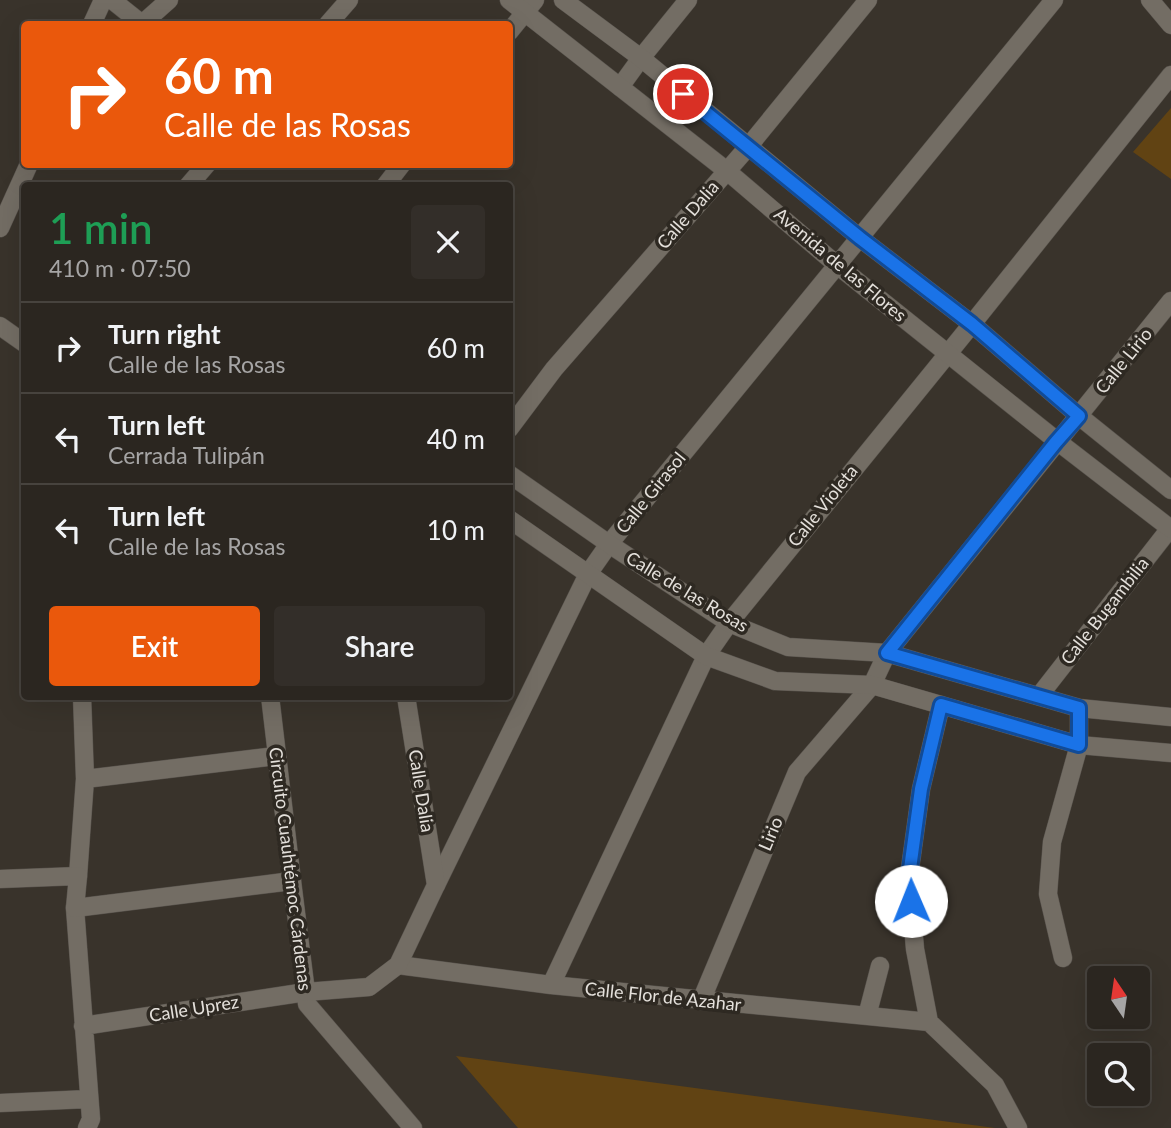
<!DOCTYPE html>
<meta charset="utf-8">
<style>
:root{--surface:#2b2620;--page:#332e29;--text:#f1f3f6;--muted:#a6a5a5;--line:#47433e;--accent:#ea580c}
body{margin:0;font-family:Lato,sans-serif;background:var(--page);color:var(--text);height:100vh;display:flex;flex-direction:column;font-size:26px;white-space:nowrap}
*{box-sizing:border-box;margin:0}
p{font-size:23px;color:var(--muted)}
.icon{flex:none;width:38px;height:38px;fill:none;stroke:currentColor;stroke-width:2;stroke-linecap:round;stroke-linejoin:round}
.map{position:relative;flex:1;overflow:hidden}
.side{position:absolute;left:21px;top:182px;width:492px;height:518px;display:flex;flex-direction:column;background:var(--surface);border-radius:7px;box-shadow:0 7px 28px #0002,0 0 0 2px var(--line)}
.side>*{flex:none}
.banner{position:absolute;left:21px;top:21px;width:492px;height:147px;border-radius:7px;box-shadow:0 7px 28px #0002,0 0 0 2px var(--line);background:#ea580c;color:#fff;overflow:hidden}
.needle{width:46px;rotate:347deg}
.tools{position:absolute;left:1087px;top:966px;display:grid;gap:14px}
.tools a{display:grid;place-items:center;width:63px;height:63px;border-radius:7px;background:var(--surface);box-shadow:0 7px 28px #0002,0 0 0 2px var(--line);font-size:35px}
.pin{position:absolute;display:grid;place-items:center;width:60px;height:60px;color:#fff;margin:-30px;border:4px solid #fff;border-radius:50%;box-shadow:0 2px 7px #0007}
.me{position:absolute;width:77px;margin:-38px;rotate:359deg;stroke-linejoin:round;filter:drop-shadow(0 0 5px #0008)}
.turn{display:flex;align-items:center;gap:24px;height:147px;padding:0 28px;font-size:32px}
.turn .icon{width:91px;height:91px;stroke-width:2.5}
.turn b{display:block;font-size:49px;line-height:60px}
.round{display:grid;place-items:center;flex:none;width:74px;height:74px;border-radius:7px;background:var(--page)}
.overview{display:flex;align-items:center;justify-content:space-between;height:119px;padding:0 28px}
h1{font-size:42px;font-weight:600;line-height:52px;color:#1e9e55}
.action{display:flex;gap:14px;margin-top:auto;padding:14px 28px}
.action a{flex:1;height:80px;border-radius:7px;background:var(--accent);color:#fff;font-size:28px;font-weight:600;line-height:80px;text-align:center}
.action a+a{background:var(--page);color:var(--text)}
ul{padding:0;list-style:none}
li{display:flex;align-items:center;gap:21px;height:91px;padding:0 28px;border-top:2px solid var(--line)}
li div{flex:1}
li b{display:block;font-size:26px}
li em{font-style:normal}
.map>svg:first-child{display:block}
.green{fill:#614313}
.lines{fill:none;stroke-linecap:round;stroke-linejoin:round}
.street-casing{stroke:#57524c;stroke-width:19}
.secondary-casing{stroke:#57524c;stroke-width:19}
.street{stroke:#736d64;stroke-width:18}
.secondary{stroke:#736d64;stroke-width:18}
.route-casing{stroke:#114b97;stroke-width:18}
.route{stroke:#1a73e8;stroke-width:12}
.labels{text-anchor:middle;stroke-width:7;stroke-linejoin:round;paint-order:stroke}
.street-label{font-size:18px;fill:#e4e0db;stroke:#2e2922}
</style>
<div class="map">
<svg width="1171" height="1128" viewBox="0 0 1171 1128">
<rect width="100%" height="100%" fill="#39332b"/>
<path class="green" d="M1171,108V179L1133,152Z
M456,1056L995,1128H518Z"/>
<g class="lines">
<g class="street-casing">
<path id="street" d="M112,0L142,24
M1150,0L1171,25
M92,24L103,0
M142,24L169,0
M328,24L349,0
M509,32L535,0
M620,87L641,58L688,0
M748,147L868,0
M188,186L207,164
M385,186L402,164
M0,228L29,164
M270,696L292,881
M1039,696L1171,527
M941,705L921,789L909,876L915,949L929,1022L995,1085L1018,1128
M85,779L276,756
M78,876L85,779L82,696
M436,885L588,574L609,544L1054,0
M75,908L91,1119L87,1128
M1063,958L1048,894L1052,842L1079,745V708
M398,965L551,985L929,1022
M551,985L706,656L729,623L972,324L1171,75
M701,1001L797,772L872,685L887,653L1171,301
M867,1016L880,966
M83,1026L306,992L307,1004L413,1128
M0,1103L88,1099"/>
</g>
<g class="secondary-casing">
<path id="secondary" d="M509,0L727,171L837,265L1057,441L1171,529
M563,0L641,58L860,238L972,324L1079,416L1171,490
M0,326L24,343
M509,429L554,369L748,147
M509,474L609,544L729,623L788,647L887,653L1079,708L1171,717
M509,519L706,656L775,681L872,685L1079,745L1171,753
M0,879L78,876L75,908L292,881L306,992L369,987L398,965L436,885L406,696"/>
</g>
<use href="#street" class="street"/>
<use href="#secondary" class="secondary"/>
</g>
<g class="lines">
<g class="route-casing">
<path id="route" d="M683,94L860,238L972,324L1079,416L1056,442L887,653L1079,708V745L941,705L921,789L909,876L911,901"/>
</g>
<use href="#route" class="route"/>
</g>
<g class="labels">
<g class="street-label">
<text transform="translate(688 215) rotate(-49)" y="6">Calle Dalia</text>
<text transform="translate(840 265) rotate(40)" y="6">Avenida de las Flores</text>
<text transform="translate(1124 361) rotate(-51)" y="6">Calle Lirio</text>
<text transform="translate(651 493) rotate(-51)" y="6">Calle Girasol</text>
<text transform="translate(823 506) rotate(-51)" y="6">Calle Violeta</text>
<text transform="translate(687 592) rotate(31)" y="6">Calle de las Rosas</text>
<text transform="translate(1105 611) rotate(-52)" y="6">Calle Bugambilia</text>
<text transform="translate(421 791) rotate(81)" y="6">Calle Dalia</text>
<text transform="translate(771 834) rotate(-67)" y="6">Lirio</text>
<text transform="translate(290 869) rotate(83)" y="6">Circuito Cuauhtémoc Cárdenas</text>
<text transform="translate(663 997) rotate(6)" y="6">Calle Flor de Azahar</text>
<text transform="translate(194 1009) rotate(-9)" y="6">Calle Uprez</text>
</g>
</g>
</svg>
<div class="tools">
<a><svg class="needle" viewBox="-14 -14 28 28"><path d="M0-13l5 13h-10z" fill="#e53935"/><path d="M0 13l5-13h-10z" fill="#a6a5a5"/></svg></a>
<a><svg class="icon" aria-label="search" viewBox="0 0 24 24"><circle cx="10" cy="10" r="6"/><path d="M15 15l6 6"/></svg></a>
</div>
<div class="pin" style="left:683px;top:94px;background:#d93025"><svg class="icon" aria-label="arrive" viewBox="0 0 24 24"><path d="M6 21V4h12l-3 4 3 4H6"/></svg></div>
<svg class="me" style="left:911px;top:901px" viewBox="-20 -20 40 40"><circle r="19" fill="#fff"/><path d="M0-13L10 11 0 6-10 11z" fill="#1a73e8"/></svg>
<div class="banner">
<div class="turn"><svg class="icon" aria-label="right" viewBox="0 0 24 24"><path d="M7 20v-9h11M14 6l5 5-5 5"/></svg><div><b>60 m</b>Calle de las Rosas</div></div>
</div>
<section class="side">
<div class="overview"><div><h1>1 min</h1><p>410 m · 07:50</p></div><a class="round"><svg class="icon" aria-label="close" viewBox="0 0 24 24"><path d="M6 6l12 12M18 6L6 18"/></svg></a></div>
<ul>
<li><svg class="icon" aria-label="right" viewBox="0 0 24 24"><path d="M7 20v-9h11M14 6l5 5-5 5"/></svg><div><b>Turn right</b><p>Calle de las Rosas</p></div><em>60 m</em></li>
<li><svg class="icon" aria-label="left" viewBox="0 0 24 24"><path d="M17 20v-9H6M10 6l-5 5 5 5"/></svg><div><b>Turn left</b><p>Cerrada Tulipán</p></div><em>40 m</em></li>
<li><svg class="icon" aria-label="left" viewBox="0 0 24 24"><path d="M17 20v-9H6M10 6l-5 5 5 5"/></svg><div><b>Turn left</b><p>Calle de las Rosas</p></div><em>10 m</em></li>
</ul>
<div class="action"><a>Exit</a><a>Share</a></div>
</section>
</div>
